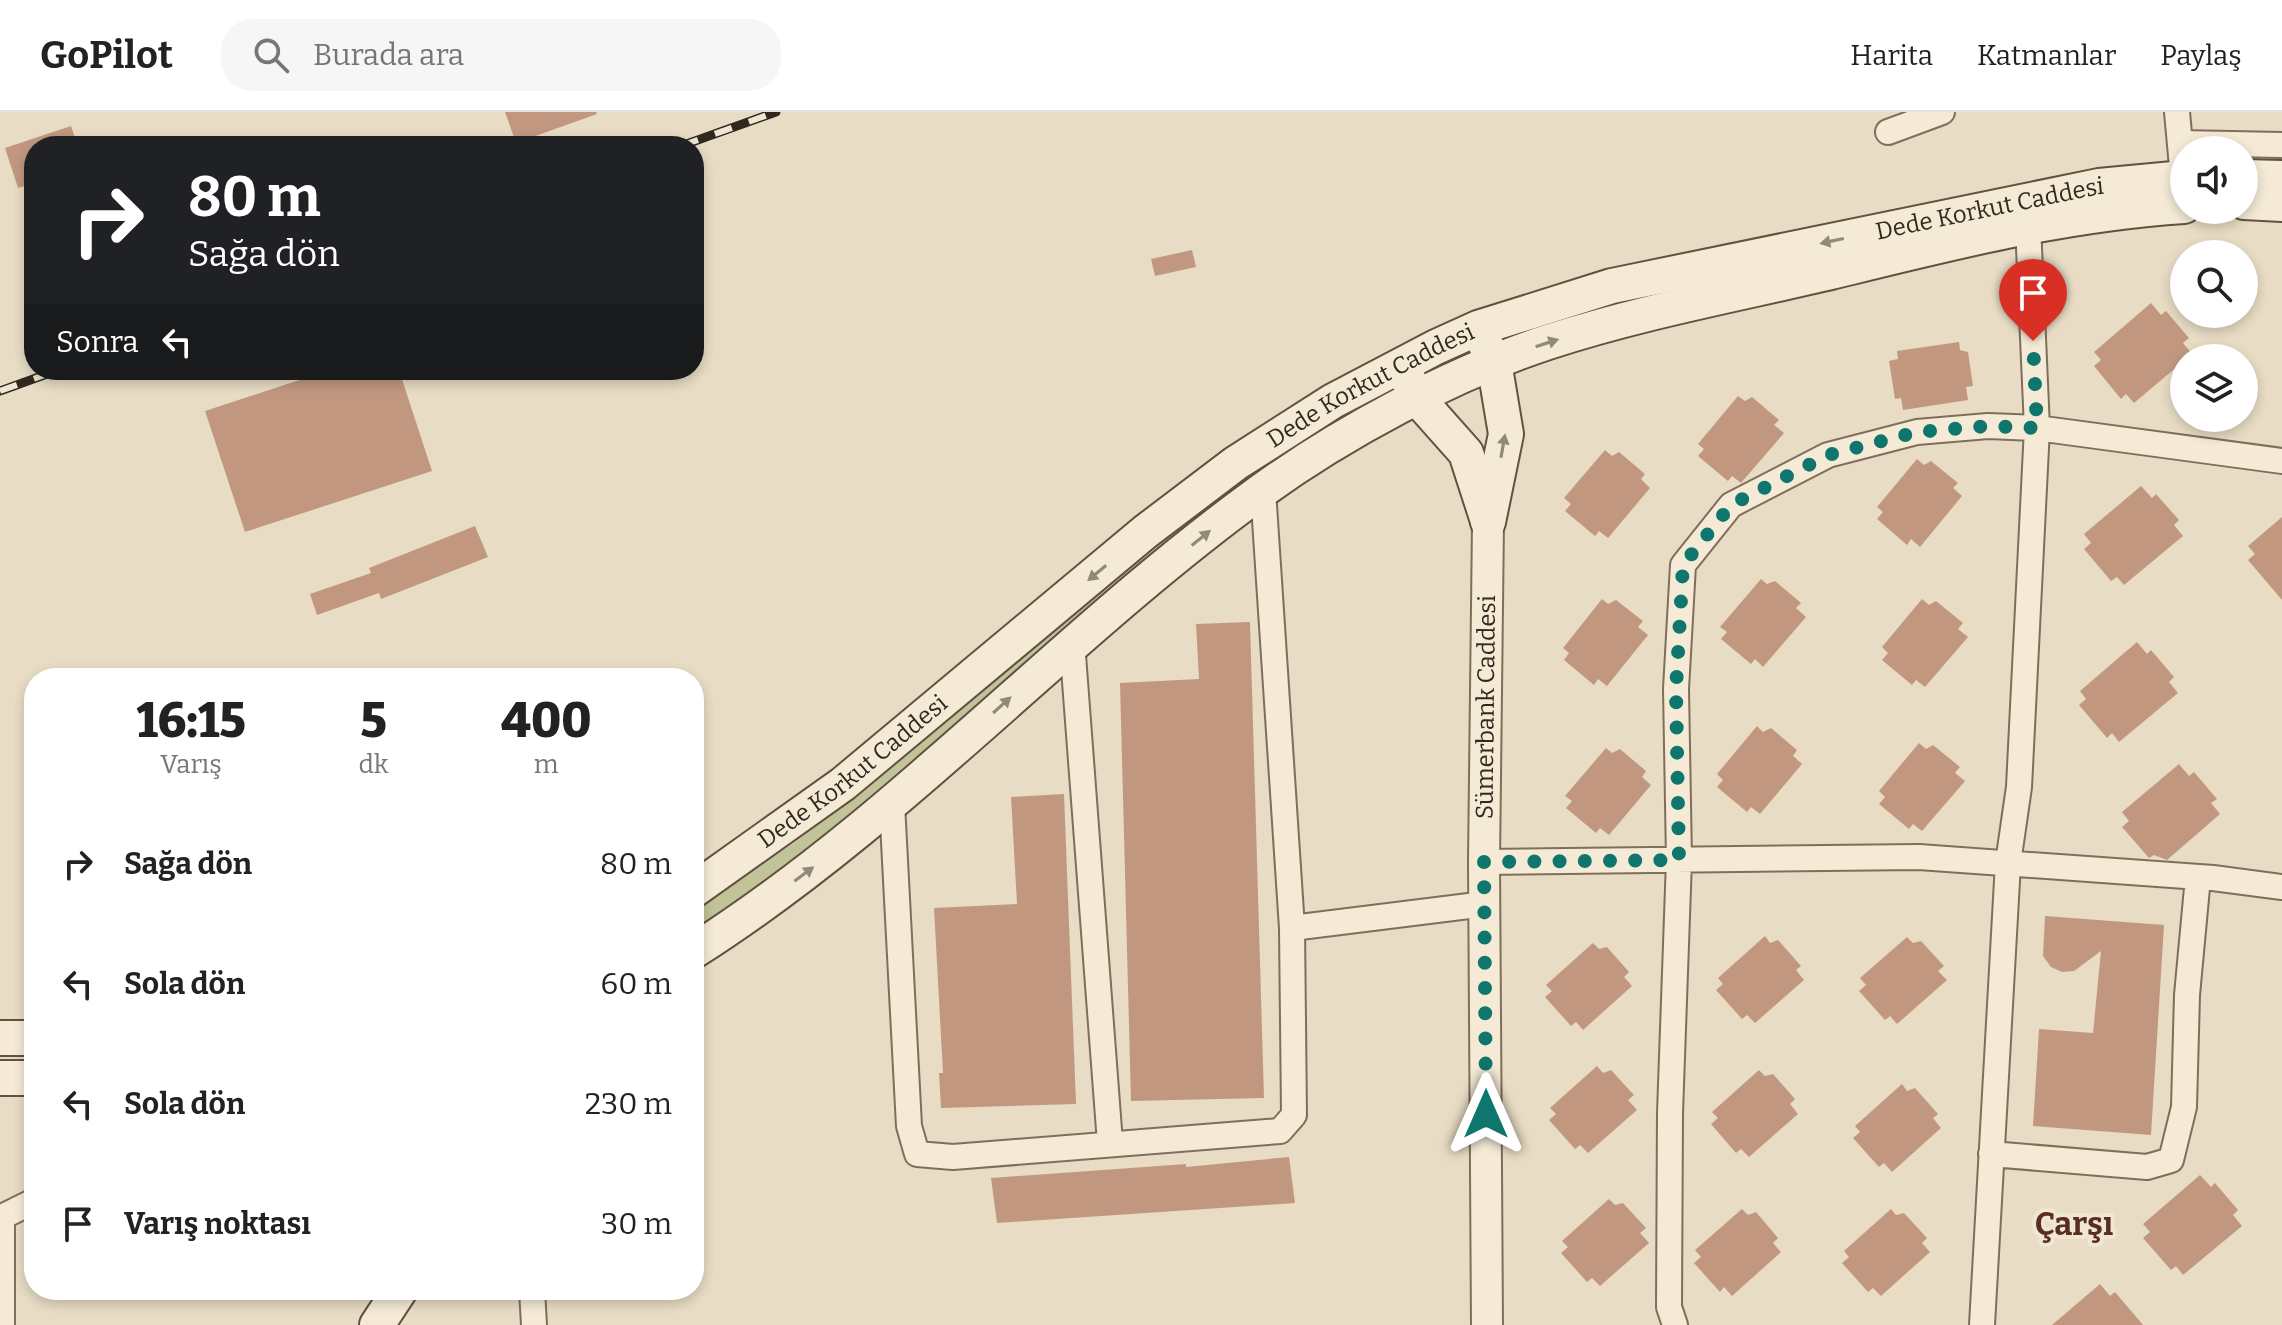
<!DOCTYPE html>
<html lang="tr">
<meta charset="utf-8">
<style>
:root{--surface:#fff;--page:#f6f6f6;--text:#222;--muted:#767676;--line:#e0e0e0}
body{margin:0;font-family:Bitter,serif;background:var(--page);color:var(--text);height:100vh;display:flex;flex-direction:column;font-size:30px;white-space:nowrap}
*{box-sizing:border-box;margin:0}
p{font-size:26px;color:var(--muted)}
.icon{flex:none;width:44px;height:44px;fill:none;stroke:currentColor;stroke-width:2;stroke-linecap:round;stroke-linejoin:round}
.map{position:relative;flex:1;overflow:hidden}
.panel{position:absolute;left:24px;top:556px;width:680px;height:632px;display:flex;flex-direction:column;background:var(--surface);border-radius:32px;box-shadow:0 4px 12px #0003}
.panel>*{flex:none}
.hud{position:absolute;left:24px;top:24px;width:680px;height:244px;border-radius:32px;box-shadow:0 4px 12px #0003;background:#202124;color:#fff;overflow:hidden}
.buttons{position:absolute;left:2170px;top:24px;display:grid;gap:16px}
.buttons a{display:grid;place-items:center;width:88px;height:88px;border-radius:50%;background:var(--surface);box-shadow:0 4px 12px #0003;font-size:40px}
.pin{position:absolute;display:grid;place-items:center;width:68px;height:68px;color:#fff;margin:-82px -34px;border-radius:50% 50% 50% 0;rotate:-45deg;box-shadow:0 0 8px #0007}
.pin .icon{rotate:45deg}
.me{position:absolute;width:88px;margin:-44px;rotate:0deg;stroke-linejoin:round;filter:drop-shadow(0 0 6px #0008)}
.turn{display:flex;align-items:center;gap:28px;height:168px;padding:0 32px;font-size:36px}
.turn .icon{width:104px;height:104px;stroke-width:2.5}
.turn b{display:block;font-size:56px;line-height:68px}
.then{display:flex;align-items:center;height:76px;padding:0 32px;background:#0003;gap:16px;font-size:30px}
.eta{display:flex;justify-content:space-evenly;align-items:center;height:136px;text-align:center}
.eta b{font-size:48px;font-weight:800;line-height:56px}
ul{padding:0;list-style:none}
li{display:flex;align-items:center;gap:24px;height:120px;padding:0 32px}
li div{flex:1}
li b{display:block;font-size:30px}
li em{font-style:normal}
header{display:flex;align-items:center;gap:48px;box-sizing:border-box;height:112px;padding:0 40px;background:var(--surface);border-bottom:2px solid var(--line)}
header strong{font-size:38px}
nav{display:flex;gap:44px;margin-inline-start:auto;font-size:28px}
.search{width:560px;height:72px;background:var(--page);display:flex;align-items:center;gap:20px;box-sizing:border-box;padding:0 28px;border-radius:32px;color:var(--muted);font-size:30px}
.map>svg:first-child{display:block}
.green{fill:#c1c499}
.building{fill:#c1987f}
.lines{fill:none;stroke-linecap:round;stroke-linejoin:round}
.minor-casing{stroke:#806e5d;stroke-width:28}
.tertiary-casing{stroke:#806e5d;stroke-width:34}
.secondary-casing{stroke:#625040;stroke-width:38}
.minor{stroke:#f4ead6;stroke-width:24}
.tertiary{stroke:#f4ead6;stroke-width:30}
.secondary{stroke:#f4ead6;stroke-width:34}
.rail-casing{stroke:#32281f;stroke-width:9}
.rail{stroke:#f0e7d3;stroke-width:6;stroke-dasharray:18;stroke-linecap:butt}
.oneway{fill:#93897a}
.route{stroke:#0f766e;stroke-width:14;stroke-dasharray:0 25.2}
.labels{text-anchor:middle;stroke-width:8;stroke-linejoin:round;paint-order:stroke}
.street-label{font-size:24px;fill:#32281f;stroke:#f0e7d3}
.district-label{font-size:32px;font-weight:bold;fill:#592d24;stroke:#f0e7d3}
</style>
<header>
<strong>GoPilot</strong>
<div class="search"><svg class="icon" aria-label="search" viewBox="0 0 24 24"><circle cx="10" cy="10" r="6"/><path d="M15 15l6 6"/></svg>Burada ara</div>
<nav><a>Harita</a><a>Katmanlar</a><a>Paylaş</a></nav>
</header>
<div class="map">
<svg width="2282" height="1213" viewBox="0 0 2282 1213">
<rect width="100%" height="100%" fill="#e8dcc4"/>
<path class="green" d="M1394,271L1400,281L1162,435L809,736L694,821V799L797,729L1224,374Z"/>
<path class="building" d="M505,0H596L597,2L516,31Z
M71,14L78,34H34V71L18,76L5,36Z
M1192,138L1196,155L1155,164L1151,147Z
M2151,191L2161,203L2166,199L2189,226L2183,231L2192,242L2134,291L2126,282L2121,287L2094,254L2101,248L2094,240Z
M1959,230L1960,238L1968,240L1973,274L1966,275L1968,288L1903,298L1901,286L1895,287L1889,249L1898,247L1897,239Z
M330,258H399L432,359L245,420L205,299Z
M1738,284L1745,289L1752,285L1779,308L1774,313L1784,321L1741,371L1732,364L1728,369L1698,344L1704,337L1698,332Z
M1605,338L1612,344L1619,340L1645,362L1641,367L1650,376L1608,426L1599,419L1595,424L1565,399L1571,392L1564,386Z
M1917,347L1924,353L1931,349L1958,371L1953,376L1962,384L1920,435L1911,427L1907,433L1877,407L1883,400L1877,395Z
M2141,374L2152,386L2156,382L2179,408L2174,413L2183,424L2124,473L2117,465L2111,469L2084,437L2091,431L2084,422Z
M2282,405V488L2248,448L2255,442L2248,434Z
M475,414L488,445L381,487L379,481L317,503L310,482L371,461L369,456Z
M1761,467L1767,472L1775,469L1801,491L1796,496L1806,505L1763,555L1755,547L1751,552L1721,527L1727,520L1720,515Z
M1602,487L1608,492L1616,488L1643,509L1638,515L1648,523L1607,574L1598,567L1594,573L1564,548L1569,541L1563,536Z
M1922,487L1929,493L1936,489L1963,511L1958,517L1968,525L1925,575L1916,568L1912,573L1882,548L1888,541L1882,535Z
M1250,510L1264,986L1131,989L1120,571L1199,567L1196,512Z
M2137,530L2147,542L2151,538L2174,565L2169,570L2178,581L2119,630L2112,621L2107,626L2079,593L2086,587L2080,579Z
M1757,614L1763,620L1771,616L1797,638L1793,644L1802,652L1760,702L1751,695L1747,700L1717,675L1723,668L1717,662Z
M1919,631L1926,637L1933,633L1960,655L1955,661L1965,669L1922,719L1913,712L1909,717L1879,692L1885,685L1879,679Z
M1606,636L1612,641L1620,637L1646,659L1642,665L1651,673L1609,723L1600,716L1596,721L1566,696L1572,689L1565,684Z
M2179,652L2189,664L2194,660L2217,687L2211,691L2220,702L2167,748L2154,743L2149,746L2122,715L2129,709L2122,700Z
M1064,682L1076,992L941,996L939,961H943L934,796L1017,792L1011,685Z
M2045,804L2164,813L2151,1023L2033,1014L2039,917L2093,921L2101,839L2074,859L2062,860L2051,855L2043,844Z
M1765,824L1770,831L1778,828L1801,854L1796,858L1804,868L1755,911L1747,903L1742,907L1716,878L1723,872L1718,866Z
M1907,825L1913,831L1921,829L1944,854L1938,859L1947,868L1897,912L1890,904L1885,908L1859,879L1866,873L1860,866Z
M1593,831L1599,837L1607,835L1629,860L1624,865L1632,874L1583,918L1576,910L1571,914L1545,885L1552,879L1546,873Z
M1597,954L1603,961L1611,958L1634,983L1628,988L1637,998L1588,1041L1580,1033L1575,1037L1549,1008L1556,1002L1550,996Z
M1759,958L1765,964L1773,962L1795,987L1790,992L1798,1002L1749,1045L1741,1037L1736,1041L1711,1012L1718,1006L1712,1000Z
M1902,972L1907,979L1915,976L1938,1002L1933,1006L1941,1016L1892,1060L1884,1051L1879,1055L1853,1026L1860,1020L1855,1014Z
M1289,1045L1295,1091L997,1111L991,1066L1186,1052V1055Z
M2200,1063L2211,1075L2215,1071L2238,1098L2233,1103L2242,1114L2183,1163L2176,1154L2171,1158L2143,1126L2150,1120L2143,1112Z
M1609,1087L1615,1093L1623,1091L1646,1116L1640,1121L1649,1131L1600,1174L1592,1166L1587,1170L1561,1141L1568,1135L1562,1129Z
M1742,1097L1748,1103L1756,1100L1778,1126L1773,1131L1781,1140L1732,1184L1724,1175L1720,1180L1694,1151L1701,1145L1695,1138Z
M1891,1097L1896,1103L1904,1101L1927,1126L1922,1131L1930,1140L1881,1184L1873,1176L1868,1180L1842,1151L1849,1145L1844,1139Z
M2100,1172L2110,1184L2115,1180L2143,1213H2052Z"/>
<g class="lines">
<g class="minor-casing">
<path id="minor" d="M2177,0L2183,66
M1888,20L1942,0
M2180,31L2282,33
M1072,530L1110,1031
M892,692L909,1014L917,1042L953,1045L1280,1019L1294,1003L1292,816L1263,378
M1484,750L1919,745L2213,766L2282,775
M1292,816L1485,792
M1991,1042L2147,1055L2171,1048L2184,995L2187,883L2198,765
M532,1178L534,1213
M2,1213V1105L34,1089
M1675,1213L1669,1195L1670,1001L1679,748L1676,577L1683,453L1731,393L1828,343L1917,320L1988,314L2037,316L2282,349
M1982,1213L2008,751L2019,675L2037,316L2028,113"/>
</g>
<g class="tertiary-casing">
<g id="tertiary">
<path id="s1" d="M1487,1213L1484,750L1488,410"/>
</g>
</g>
<g class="secondary-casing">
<g id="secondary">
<path d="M2244,65L2282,66"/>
<path d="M2244,90L2282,92"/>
<path d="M1485,231L1494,250L1506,322L1488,410"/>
<path d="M1408,267L1418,287L1466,341L1487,406"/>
<path id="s2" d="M694,778L843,672L1145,420L1236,351L1333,289L1436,235L1478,216L1612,174L2099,74L2184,66"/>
<path d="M694,839C900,708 1063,523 1260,380C1343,320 1451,262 1548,230C1640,200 1737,182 1831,160C1949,131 2062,102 2184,94"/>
<path d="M0,926H34"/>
<path d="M0,966H34"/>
<path d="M377,1213L400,1178"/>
</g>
</g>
<use href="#minor" class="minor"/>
<use href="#tertiary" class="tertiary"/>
<use href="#secondary" class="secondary"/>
<g class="rail-casing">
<path id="rail" d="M681,34L776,0
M0,279L58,258"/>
</g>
<use href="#rail" class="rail"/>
</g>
<defs><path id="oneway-solid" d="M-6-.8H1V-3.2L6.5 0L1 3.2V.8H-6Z" transform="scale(2)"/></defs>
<g class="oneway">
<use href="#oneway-solid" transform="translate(1832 129) rotate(168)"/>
<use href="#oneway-solid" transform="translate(1547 231) rotate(-18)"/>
<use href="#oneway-solid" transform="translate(1503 334) rotate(-80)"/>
<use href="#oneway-solid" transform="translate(1201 426) rotate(-39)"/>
<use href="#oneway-solid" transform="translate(1097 461) rotate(140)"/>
<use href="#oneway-solid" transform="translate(1002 593) rotate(-42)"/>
<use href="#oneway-solid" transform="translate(804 762) rotate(-37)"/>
</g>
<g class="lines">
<path class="route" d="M1486,1002L1484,750L1679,748L1676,577L1683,453L1731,393L1828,343L1917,320L1988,314L2037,316L2033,229"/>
</g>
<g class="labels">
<g class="street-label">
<text dy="8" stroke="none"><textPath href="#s2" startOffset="1494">Dede Korkut Caddesi</textPath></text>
<text dy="8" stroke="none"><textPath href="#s2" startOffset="846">Dede Korkut Caddesi</textPath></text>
<text dy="8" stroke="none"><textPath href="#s1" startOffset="618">Sümerbank Caddesi</textPath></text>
<text dy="8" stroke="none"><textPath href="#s2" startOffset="198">Dede Korkut Caddesi</textPath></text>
</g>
<g class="district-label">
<text x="2074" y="1123">Çarşı</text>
</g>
</g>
</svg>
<div class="buttons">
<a><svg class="icon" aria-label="sound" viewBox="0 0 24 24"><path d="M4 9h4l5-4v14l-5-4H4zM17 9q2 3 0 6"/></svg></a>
<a><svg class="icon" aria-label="search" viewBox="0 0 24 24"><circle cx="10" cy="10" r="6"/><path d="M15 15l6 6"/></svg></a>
<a><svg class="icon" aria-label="layers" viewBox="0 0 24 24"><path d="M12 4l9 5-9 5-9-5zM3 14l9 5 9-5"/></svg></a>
</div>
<div class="pin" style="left:2033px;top:229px;background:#d93025"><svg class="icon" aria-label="arrive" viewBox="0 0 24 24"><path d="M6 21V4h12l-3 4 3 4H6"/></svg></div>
<svg class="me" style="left:1486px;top:1002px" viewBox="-20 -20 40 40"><path d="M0-17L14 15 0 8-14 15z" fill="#0f766e" stroke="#fff" stroke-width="4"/></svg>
<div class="hud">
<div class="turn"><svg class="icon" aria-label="right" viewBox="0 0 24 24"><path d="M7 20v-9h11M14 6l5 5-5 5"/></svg><div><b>80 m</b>Sağa dön</div></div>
<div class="then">Sonra<svg class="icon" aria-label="left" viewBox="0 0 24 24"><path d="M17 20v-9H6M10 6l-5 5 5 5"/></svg></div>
</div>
<section class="panel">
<div class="eta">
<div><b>16:15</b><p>Varış</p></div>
<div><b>5</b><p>dk</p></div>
<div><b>400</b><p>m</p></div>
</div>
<ul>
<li><svg class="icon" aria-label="right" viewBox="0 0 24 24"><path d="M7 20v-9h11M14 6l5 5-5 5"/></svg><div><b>Sağa dön</b></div><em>80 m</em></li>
<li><svg class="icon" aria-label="left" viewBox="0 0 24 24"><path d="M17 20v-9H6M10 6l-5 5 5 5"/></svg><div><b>Sola dön</b></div><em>60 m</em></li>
<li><svg class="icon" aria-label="left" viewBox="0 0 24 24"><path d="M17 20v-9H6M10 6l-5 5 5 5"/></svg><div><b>Sola dön</b></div><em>230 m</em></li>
<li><svg class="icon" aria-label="arrive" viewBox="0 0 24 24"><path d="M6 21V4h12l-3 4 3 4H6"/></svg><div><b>Varış noktası</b></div><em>30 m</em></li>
</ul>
</section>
</div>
